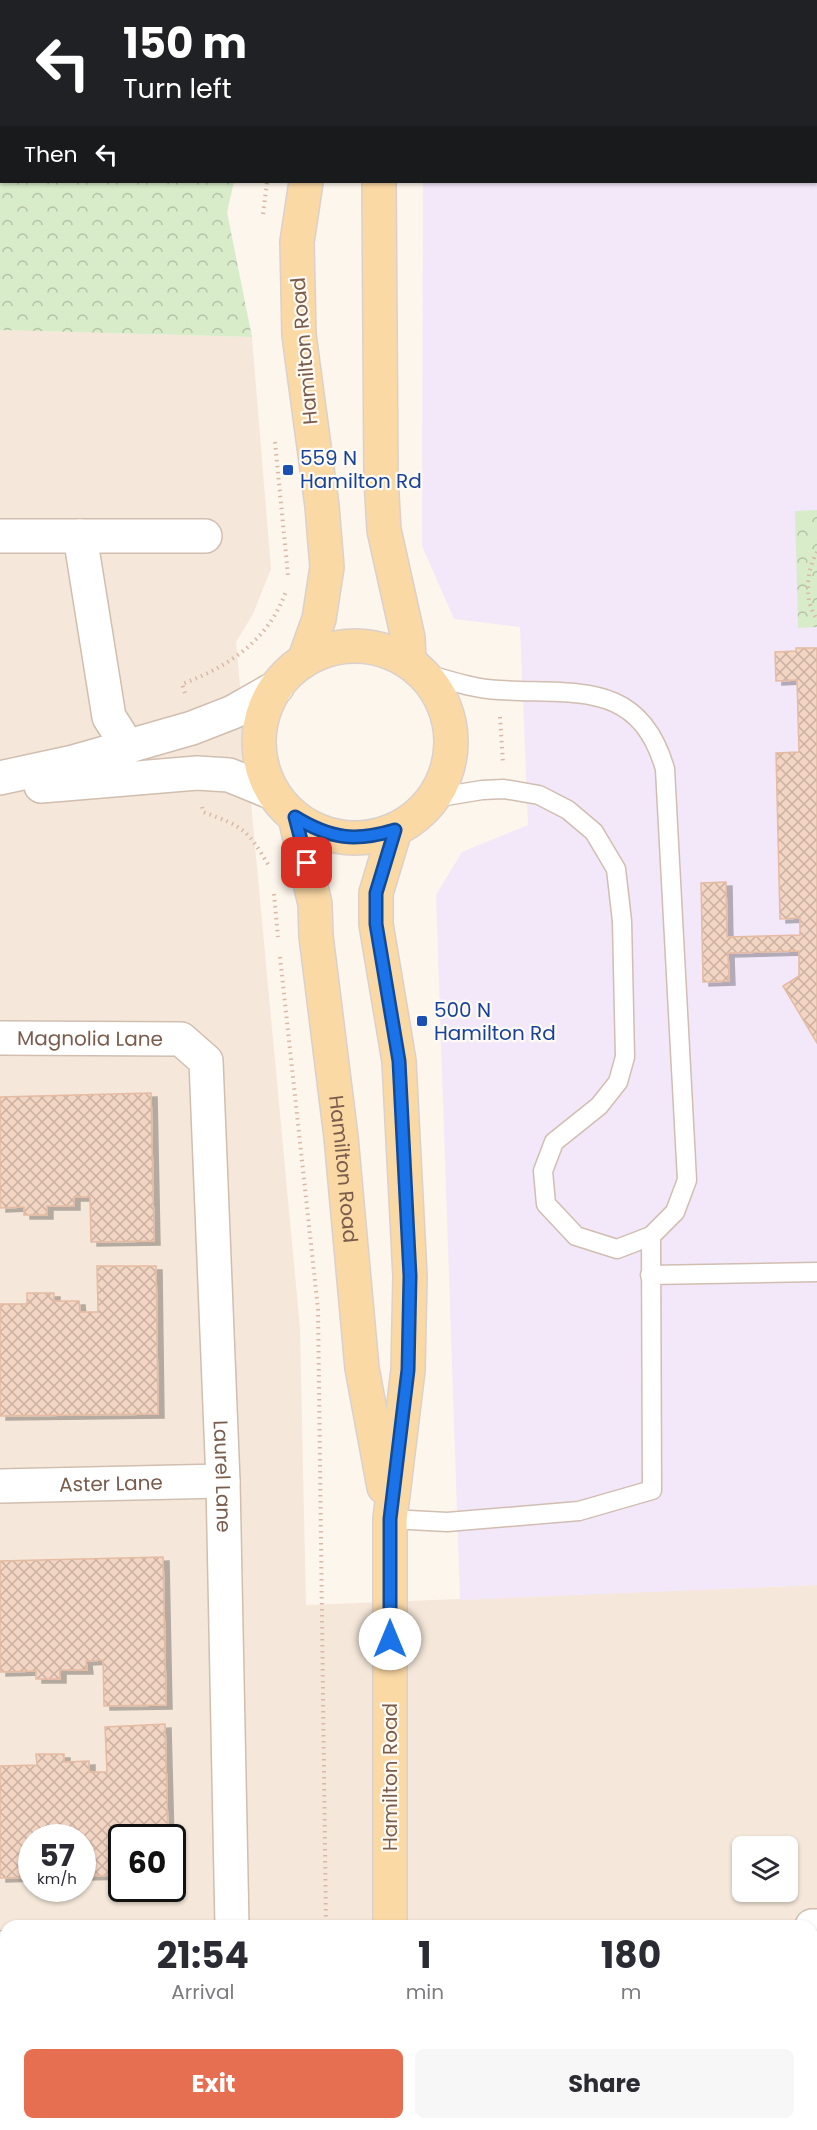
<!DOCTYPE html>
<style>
:root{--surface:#fff;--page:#f7f7f7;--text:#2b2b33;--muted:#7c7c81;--accent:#e76f51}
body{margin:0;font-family:Poppins,sans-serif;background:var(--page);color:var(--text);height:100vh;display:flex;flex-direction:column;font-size:22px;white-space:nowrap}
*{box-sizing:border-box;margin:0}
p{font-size:20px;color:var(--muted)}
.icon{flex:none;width:33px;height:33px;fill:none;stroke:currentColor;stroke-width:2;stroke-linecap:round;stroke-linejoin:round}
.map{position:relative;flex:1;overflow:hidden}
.details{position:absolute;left:0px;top:1920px;width:818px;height:210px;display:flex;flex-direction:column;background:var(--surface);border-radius:18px 18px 0 0;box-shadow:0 2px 4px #0004}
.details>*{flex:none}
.guide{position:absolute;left:0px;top:0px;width:818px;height:183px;box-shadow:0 2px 4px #0004;background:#202124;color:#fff;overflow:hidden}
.tools{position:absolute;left:732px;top:1836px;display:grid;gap:12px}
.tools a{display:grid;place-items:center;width:66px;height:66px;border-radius:9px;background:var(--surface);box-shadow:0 2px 4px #0004;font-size:30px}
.speed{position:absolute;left:18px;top:1824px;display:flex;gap:12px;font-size:30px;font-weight:700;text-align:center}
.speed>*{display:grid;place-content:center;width:78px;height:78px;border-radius:50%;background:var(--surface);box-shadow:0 2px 4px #0004;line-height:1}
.speed small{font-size:15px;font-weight:400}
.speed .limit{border:3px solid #111;border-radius:9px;background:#fff;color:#111}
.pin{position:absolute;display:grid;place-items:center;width:51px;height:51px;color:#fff;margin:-26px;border-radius:12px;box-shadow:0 3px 9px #0006}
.me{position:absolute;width:66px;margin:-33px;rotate:0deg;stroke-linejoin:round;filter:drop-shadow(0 0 4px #0008)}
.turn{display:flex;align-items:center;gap:21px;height:126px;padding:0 24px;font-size:27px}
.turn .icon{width:78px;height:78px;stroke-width:2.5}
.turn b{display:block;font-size:42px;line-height:51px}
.then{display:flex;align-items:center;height:57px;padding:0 24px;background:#0003;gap:12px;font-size:22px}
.eta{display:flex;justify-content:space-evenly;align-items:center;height:102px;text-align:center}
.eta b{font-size:36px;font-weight:700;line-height:42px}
.action{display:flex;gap:12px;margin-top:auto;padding:12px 24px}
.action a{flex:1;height:69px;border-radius:9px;background:var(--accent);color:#fff;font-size:24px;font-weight:700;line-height:69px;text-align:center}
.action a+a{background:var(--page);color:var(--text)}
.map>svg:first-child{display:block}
.residential{fill:#f5e8da;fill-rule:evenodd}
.education{fill:#f3e8fa}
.forest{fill:url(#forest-crowns)}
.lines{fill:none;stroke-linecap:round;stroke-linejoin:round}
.stream{stroke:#a5d3da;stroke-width:10}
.building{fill:url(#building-cross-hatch);stroke:#e6bba3;stroke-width:1.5;filter:url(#shadow)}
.lane-casing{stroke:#d1beb0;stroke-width:21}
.street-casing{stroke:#d1beb0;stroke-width:36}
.primary-casing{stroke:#dad1cd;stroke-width:36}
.path{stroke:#d9b8a5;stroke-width:4;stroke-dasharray:1.5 4.5;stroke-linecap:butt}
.lane{stroke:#fff;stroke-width:18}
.street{stroke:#fff;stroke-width:33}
.primary{stroke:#fbd9a5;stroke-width:33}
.route-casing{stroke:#114b97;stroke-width:15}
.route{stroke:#1a73e8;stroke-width:10}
.transit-dot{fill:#1a4fb4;stroke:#fffaf3;stroke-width:2}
.labels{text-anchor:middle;stroke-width:4.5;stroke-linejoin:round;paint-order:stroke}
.street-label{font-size:20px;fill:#7a5c4d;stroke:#fffaf3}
.transit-label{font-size:20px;fill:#164399;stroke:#fffaf3;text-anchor:start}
</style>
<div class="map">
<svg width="817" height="2130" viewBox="0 0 817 2130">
<defs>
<pattern id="forest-crowns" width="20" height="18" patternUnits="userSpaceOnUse" patternTransform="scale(1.5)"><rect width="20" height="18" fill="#d8ecc9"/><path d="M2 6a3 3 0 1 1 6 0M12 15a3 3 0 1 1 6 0" fill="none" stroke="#b4c2a5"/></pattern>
<pattern id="building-cross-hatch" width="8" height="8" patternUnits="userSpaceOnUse" patternTransform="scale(1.5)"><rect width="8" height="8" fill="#f3d5c3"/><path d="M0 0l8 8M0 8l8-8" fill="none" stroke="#cab0a1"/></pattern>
<filter id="shadow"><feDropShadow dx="6" dy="4" stdDeviation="0" flood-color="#0004"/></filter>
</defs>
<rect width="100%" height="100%" fill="#fdf6ec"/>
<path class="residential" d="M0,330L252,337L271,569L253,614L236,642L300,1328L306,1605L817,1585V2130H0ZM32,1838H82V1888H32ZM122,1838H172V1888H122ZM742,1846H788V1892H742ZM6,1926H812V2124H6Z"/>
<path class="education" d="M423,0H817V1585L460,1600L436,895L462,852L528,825L520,627L454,619L422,546L423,182H816V2Z"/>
<path class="forest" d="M0,0H265L2,2V182H234L227,212L252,337L0,330Z
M817,510V627L798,628L795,511Z"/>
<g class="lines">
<path class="stream" d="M144,2L145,0
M0,89L2,87"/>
</g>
<path class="building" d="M796,648H817V1043L783,986L799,976V951L728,953L729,981L703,982L701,883L726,882L727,937L800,935V918L780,919L776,753L799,752L797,680L776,681L775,652L796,651Z
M151,1093L154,1241L91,1242L90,1197H74V1206H47V1215H24V1207L0,1208V1097Z
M97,1266H156L158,1414L0,1416V1304H27V1293H54V1301H79L80,1312H98Z
M163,1557L166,1705L104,1706L103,1660L86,1661L87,1670H60V1679H36V1671L0,1672V1561Z
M165,1724L168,1838H122V1875L82,1876V1838H32V1877L0,1878V1766L37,1765L36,1754H64V1762L89,1761V1772H107L105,1727Z"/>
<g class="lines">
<g class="lane-casing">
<path id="lane" d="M423,673C448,680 473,689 499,690C575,695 639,679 665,769L687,1180L675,1212L651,1236L617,1249L576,1236L546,1204L543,1171L554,1142L599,1106L618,1082L625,1057L622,921L616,869L594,832L568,810L539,795L504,789L482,790L434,798
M650,1275L817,1272
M390,1519L447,1522L579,1511L652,1490L651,1236"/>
</g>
<g class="street-casing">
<g id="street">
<path d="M0,536H205"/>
<path d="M80,536L109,717L128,747"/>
<path d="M0,778L73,762L192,728L233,712L277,687"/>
<path d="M41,786L197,773L229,775L273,793"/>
<path id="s1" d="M0,1038L181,1039L206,1061L223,1481L232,1926"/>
<path id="s2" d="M0,1486L223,1481"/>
<path d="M812,1926H817"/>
<path d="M0,1948H6"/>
<path d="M238,2124V2130"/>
</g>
</g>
<g class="primary-casing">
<g id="primary">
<path d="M373,0V2"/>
<path d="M326,2V0"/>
<path d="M379,182L381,478L384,530L408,638L409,662"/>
<circle cx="355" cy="742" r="96"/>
<path d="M304,661L319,619L327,567L322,506L299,335L297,242L306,182"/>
<path id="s3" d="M295,817L315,904L316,936L341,1137L362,1368L384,1487"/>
<path d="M390,1926V1519L408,1370L410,1276L399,1061L376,924V893L395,830"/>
<path d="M395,2124V2130"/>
</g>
</g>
<path class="path" d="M284,2V0
M263,214L267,182
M275,442L288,575
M817,552C806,571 804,602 817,619
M185,693L182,684C228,667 269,640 286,591
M500,717L503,763
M202,807L203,812C244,827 247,829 269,866
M274,894L278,937
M280,957L318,1309L326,1926
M332,2124V2130"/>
<use href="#lane" class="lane"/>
<use href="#street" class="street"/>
<use href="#primary" class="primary"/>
</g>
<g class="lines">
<g class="route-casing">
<path id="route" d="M307,863L295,817C331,839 355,842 395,830L376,893V924L399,1061L410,1276L408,1370L390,1519V1639"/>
</g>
<use href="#route" class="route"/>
</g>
<g class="transit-dot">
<rect x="282" y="464" width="12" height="12" rx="3"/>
<rect x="416" y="1015" width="12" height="12" rx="3"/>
</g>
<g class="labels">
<g class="street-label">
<text transform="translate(304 351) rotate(-95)" y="7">Hamilton Road</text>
<text dy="7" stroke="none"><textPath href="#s1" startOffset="90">Magnolia Lane</textPath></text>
<text dy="7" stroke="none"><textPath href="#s3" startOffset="356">Hamilton Road</textPath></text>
<text dy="7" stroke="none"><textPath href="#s1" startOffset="630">Laurel Lane</textPath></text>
<text dy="7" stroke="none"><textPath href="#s2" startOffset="111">Aster Lane</textPath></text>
<text transform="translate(390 1777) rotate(-90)" y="7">Hamilton Road</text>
</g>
<g class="transit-label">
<text x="300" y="465">559 N<tspan x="300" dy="23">Hamilton Rd</tspan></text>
<text x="434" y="1017">500 N<tspan x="434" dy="23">Hamilton Rd</tspan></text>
</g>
</g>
</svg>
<div class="tools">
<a><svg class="icon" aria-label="layers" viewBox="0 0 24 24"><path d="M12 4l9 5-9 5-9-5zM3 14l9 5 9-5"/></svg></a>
</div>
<div class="speed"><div>57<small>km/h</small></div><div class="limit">60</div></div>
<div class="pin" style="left:307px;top:863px;background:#d93025"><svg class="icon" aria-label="arrive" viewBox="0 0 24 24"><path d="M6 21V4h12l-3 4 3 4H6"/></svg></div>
<svg class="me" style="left:390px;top:1639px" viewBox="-20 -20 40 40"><circle r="19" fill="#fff"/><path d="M0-13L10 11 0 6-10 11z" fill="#1a73e8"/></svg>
<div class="guide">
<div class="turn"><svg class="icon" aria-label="left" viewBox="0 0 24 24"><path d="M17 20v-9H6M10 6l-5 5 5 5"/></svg><div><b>150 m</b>Turn left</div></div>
<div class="then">Then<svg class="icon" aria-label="left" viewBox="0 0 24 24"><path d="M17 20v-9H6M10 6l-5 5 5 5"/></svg></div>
</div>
<section class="details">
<div class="eta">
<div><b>21:54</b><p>Arrival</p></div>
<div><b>1</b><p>min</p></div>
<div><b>180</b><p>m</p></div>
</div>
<div class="action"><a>Exit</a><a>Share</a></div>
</section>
</div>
